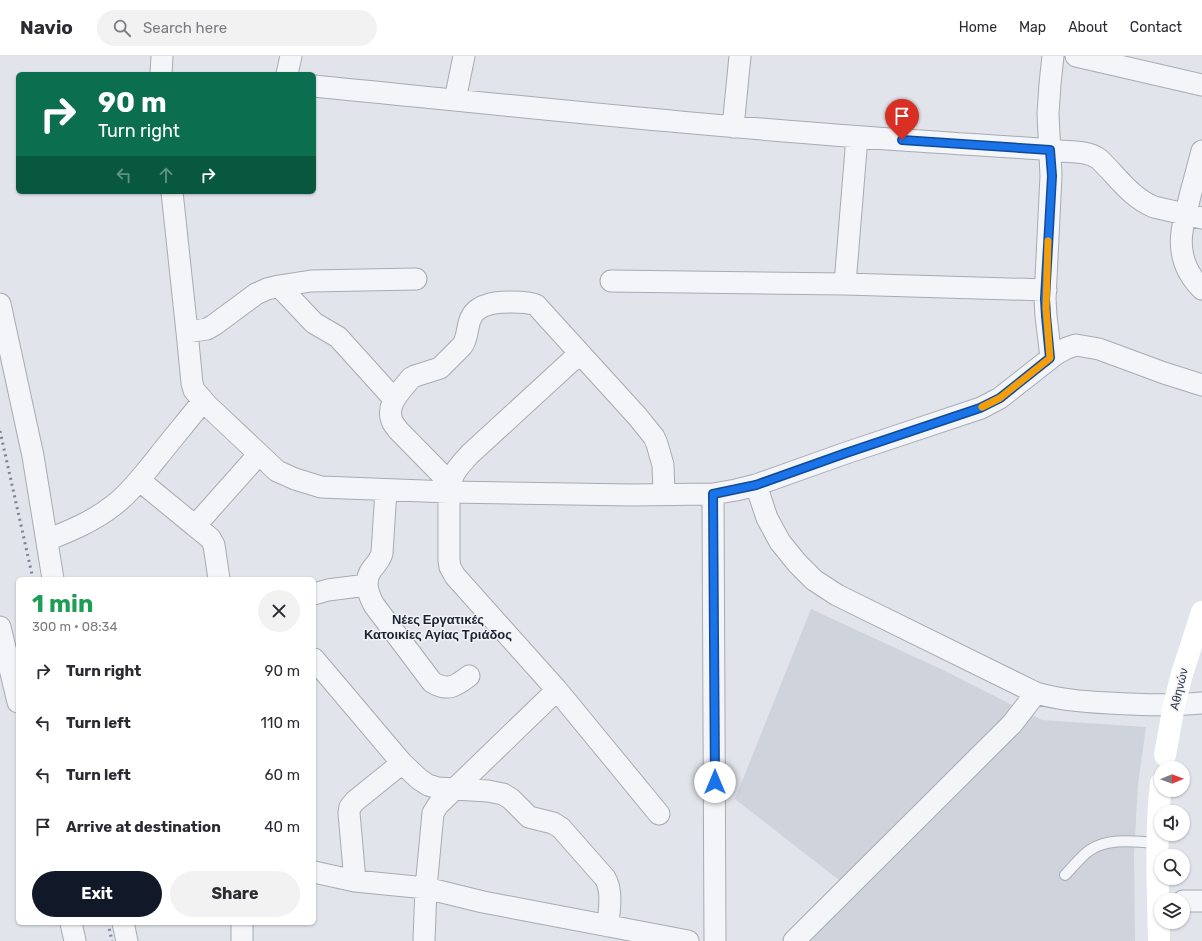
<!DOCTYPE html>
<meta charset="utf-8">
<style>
:root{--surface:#fff;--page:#f2f2f3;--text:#2b2b33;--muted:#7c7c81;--line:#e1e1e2;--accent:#111827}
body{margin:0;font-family:Rubik,sans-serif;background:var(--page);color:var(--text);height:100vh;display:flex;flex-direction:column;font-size:15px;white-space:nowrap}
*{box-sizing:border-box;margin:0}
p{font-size:13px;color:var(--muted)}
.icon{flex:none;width:22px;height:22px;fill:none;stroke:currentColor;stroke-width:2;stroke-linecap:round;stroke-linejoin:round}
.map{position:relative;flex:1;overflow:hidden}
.drawer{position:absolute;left:16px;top:521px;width:300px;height:348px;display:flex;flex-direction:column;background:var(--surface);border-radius:6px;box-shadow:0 1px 3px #0004}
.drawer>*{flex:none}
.banner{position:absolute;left:16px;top:16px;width:300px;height:122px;border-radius:6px;box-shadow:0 1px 3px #0004;background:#0b6e4f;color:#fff;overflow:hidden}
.needle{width:26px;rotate:89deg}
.tools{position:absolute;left:1154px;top:705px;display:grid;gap:8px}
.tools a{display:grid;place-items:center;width:36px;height:36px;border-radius:50%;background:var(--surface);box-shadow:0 1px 3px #0004;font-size:20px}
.pin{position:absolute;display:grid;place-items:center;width:34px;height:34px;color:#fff;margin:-41px -17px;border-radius:50% 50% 50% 0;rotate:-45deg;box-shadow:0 0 4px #0007}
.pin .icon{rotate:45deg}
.me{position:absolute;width:44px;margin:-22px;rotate:0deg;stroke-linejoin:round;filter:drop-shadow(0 0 3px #0008)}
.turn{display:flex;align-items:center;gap:14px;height:84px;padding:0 16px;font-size:18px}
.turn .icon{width:52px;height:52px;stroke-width:2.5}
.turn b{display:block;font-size:28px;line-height:34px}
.lanes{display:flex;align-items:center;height:38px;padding:0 16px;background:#0003;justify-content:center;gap:20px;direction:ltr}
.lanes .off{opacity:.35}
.round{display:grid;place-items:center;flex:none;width:42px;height:42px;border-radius:21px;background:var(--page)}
.summary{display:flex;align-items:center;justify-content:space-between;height:68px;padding:0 16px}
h1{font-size:24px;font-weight:700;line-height:30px;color:#1e9e55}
.primary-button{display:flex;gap:8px;margin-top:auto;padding:8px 16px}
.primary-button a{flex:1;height:46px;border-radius:24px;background:var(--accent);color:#fff;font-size:16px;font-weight:700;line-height:46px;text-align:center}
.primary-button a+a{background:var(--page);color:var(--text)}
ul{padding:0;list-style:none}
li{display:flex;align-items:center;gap:12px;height:52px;padding:0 16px}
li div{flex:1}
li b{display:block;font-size:15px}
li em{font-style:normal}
header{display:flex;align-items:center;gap:24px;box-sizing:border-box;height:56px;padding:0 20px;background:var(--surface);border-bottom:1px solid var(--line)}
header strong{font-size:19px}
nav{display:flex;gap:22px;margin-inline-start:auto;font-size:14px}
.search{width:280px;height:36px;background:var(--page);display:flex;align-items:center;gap:10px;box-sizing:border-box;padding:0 14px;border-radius:22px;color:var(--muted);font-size:15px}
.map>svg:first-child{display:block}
.built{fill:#cfd3dc}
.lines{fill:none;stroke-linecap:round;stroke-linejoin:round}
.service-casing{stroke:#a6abb4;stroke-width:12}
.minor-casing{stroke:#a6abb4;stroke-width:23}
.service{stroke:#f4f5f8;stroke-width:10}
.minor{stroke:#f4f5f8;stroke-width:21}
.secondary{stroke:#fff;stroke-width:22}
.rail{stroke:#7a8494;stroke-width:3;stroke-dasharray:2 4;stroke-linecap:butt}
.secondary-bridge{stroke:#fff;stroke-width:22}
.route-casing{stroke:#114b97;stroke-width:10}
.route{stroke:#1a73e8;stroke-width:7}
.slow{stroke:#f59e0b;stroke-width:7}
.labels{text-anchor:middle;stroke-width:3;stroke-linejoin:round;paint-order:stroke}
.street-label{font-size:12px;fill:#293242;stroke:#f1f3f7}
.neighbourhood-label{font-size:13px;font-weight:bold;fill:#1b2333;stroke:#f1f3f7}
</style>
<header>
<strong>Navio</strong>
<div class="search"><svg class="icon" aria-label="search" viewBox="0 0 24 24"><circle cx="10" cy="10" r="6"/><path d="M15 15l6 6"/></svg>Search here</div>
<nav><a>Home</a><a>Map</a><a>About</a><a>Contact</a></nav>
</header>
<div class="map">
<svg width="1202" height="885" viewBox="0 0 1202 885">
<rect width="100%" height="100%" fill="#e1e4ea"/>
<path class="built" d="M811,553L943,614L1042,664L1146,671L1138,728L1134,798L1135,885H805L853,835L735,743Z"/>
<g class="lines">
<g class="service-casing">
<path id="service" d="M1065,819C1073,811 1081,800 1090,794C1110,781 1136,786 1158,787"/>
</g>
<g class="minor-casing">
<path id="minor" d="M1076,0L1202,29
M161,18L162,0
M287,18L291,0
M314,30C526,51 738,74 950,87C987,90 1024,91 1061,95C1073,96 1088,95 1099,103C1117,120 1130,141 1154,151L1202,162
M455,44L464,0
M733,71L740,0
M1202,95C1198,110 1194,125 1190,140C1186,158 1179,177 1182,195C1184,210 1192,223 1202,233
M172,136L187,276L192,327L194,334L207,349L259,398L277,415L295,423L321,431L449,436L632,439L713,438L736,434L756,429L846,397L981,352L1000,342L1056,298L1067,292L1076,289L1099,293L1164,317L1202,329
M611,225L845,228L1046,234
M845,228L857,81
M279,230L314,267L338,281L394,343
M0,248L33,400L53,523
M187,276L207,273L214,269L256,238L267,233L279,230L311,225L416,223
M579,298L470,398C458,411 450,419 449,436V504L450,511L455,520L557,634L659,758
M1051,302L1046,260L1045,243L1051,120L1048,58L1050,28L1053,0
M139,424L195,470L259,398
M450,427L398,374C397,372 394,369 393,367C384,349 401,335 411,322L415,320L440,312L462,290C469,281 466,269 472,260C474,255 482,250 487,249C496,245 527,245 536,249L637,360L654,381L657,388L663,409L664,438
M756,429L767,462L780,486L797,507L814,524L837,539L1036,637C1060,644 1084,646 1109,647C1140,649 1171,650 1202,647
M386,434L382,497C380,504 377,507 372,513C363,525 368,538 374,549L432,626C448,636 456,630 469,620
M713,438L715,885
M195,470L210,482L214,489L219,523
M47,484C70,475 94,465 114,449C131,436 144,418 157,402C172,383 188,364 203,345
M314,538L328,534L367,529
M0,571L18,646
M314,603L402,707L419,723L428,729L438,732L488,735L503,738L511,743L529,761L553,767L561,772L605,822C613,835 609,854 608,870
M314,816L355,825L426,832L483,846L688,885
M355,825L349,757L350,751L355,745L402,707
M1183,845H1202
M71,867L75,885
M123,867L127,885
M242,867V885
M424,885L426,832L433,757L438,749L557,634
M794,885L1012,668L1036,637"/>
</g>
<use href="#service" class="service"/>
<use href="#minor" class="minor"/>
<path class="secondary" d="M1182,618L1202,556
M1159,885C1158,833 1155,779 1161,727"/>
<path class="rail" d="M0,375L33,523
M108,867L112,885"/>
<path class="secondary-bridge" d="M1165,699L1174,649L1182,618"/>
</g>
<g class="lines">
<g class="route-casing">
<path id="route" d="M715,726L713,438L756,429L846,397L980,352L1000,342L1050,302L1046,260L1045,243L1052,120L1050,94L902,84"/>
</g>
<use href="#route" class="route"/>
<path class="slow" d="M982,351L1000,342L1050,302L1046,252L1048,185"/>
</g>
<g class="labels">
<g class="street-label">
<text transform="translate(1179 633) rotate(-76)" y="4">Αθηνών</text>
</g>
<g class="neighbourhood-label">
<text x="438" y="568">Νέες Εργατικές<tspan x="438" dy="15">Κατοικίες Αγίας Τριάδος</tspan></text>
</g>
</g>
</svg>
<div class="tools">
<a><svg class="needle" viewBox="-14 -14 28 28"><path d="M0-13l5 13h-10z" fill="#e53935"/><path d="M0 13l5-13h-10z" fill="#7c7c81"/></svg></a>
<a><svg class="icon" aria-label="sound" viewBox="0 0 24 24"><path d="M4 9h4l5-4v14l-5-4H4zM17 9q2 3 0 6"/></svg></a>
<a><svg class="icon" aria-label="search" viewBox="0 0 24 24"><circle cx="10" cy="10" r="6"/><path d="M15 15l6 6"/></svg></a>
<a><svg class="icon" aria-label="layers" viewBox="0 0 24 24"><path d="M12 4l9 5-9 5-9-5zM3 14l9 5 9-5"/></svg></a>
</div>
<div class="pin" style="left:902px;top:84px;background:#d93025"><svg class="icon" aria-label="arrive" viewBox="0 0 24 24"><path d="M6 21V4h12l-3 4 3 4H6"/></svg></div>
<svg class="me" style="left:715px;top:726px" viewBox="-20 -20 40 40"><circle r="19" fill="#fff"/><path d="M0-13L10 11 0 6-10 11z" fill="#1a73e8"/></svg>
<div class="banner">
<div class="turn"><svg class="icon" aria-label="right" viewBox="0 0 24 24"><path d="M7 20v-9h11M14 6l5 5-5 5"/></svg><div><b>90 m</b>Turn right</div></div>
<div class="lanes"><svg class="icon off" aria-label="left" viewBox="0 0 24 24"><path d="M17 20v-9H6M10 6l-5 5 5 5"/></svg><svg class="icon off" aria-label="ahead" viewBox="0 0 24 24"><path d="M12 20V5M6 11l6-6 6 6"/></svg><svg class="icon" aria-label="right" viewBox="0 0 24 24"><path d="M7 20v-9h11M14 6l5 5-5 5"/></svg></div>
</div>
<section class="drawer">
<div class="summary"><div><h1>1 min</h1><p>300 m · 08:34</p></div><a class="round"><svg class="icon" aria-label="close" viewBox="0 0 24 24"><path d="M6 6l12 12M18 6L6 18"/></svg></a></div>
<ul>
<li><svg class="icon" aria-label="right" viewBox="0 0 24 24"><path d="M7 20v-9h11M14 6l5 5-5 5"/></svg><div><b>Turn right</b></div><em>90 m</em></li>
<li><svg class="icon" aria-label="left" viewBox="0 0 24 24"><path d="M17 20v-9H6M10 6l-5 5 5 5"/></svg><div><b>Turn left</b></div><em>110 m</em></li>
<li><svg class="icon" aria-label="left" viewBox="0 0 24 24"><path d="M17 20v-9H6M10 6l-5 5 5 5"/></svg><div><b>Turn left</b></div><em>60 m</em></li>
<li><svg class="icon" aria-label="arrive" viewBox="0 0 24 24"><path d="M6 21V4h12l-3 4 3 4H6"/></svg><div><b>Arrive at destination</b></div><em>40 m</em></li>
</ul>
<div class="primary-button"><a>Exit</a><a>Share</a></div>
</section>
</div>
